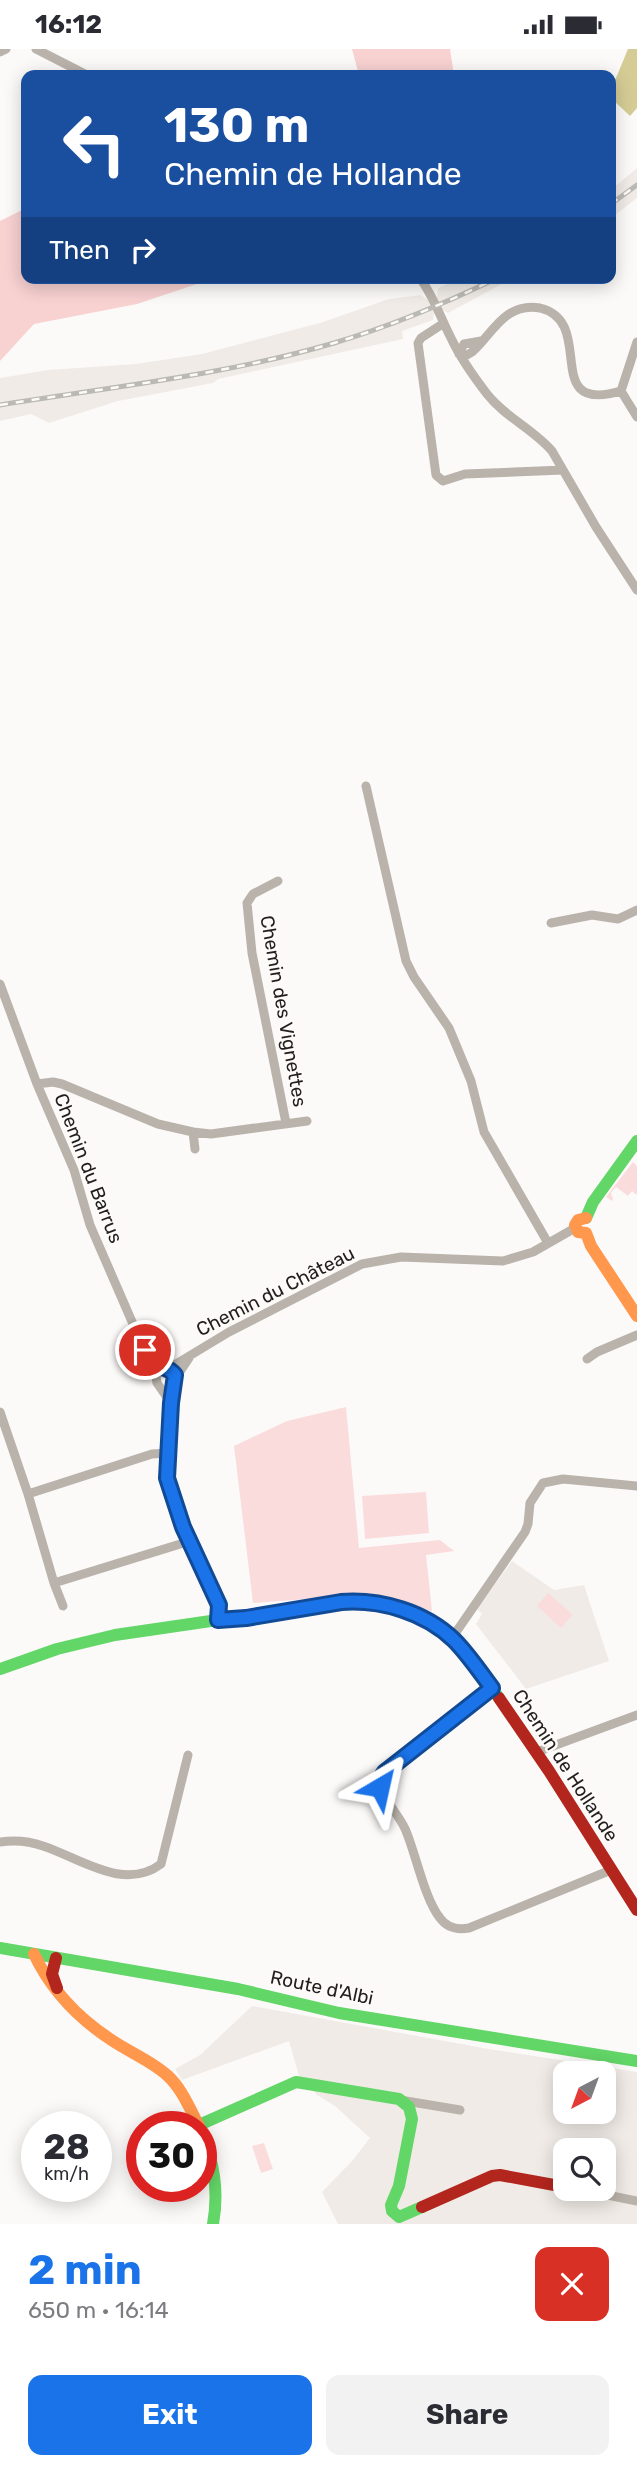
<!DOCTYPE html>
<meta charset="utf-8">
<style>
:root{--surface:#fff;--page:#f2f2f3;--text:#2b2b33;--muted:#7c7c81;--accent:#1a73e8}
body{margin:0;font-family:Rubik,sans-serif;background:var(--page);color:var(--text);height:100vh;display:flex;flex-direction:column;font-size:26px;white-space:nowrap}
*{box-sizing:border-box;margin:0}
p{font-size:23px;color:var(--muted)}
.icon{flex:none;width:38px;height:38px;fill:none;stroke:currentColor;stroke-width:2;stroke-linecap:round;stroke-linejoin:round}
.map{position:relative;height:2175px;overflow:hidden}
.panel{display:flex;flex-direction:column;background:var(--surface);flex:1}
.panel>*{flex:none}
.hud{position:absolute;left:21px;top:21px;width:595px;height:214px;border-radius:14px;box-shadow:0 4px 18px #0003;background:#1a4fa0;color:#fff;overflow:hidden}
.needle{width:46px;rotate:221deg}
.buttons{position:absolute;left:553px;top:2012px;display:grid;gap:14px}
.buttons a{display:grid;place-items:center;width:63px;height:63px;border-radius:14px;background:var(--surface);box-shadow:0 4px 18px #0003;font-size:35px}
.speed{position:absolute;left:21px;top:2062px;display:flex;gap:14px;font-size:35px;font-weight:700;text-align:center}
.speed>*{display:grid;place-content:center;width:91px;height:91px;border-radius:50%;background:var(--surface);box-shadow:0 4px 18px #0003;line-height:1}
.speed small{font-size:18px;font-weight:400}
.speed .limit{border:10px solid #d22;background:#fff;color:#111}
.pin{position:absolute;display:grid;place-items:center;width:60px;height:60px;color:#fff;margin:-30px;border:4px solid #fff;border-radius:50%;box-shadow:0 2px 7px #0007}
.me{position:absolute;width:77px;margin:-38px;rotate:36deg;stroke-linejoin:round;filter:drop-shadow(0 0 5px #0008)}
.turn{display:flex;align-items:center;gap:24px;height:147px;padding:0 28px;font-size:32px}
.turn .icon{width:91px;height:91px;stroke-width:2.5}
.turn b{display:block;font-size:49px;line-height:60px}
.then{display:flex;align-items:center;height:66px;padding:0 28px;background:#0003;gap:14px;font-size:26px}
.round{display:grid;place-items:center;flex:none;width:74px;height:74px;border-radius:14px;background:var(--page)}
.overview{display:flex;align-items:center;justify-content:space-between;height:119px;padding:0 28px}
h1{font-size:42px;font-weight:700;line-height:52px;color:var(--accent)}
.cta{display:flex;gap:14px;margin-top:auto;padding:14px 28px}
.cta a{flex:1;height:80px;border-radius:14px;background:var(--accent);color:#fff;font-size:28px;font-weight:700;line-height:80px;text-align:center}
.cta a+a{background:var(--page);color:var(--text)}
.status{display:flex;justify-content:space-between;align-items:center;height:49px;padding:0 35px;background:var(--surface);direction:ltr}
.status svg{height:19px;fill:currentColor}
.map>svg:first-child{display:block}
.built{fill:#f0ebe6;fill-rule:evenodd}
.green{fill:#fadcdc}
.forest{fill:#f8d1d1}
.water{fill:#d5cc95}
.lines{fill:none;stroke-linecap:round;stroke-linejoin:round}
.street{stroke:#bab3ab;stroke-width:9}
.fast{stroke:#63d668;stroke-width:12}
.slow{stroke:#ff974d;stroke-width:12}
.jam{stroke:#b3261e;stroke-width:12}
.rail-casing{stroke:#bbb9b4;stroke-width:5}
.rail{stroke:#fdfaf8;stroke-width:2.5;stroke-dasharray:8;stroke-linecap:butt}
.route-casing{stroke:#114b97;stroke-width:18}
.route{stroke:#1a73e8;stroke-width:12}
.labels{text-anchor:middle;stroke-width:5;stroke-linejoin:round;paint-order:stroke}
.street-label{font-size:19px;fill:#201f1f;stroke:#fdfaf8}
</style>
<div class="status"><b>16:12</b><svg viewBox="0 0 49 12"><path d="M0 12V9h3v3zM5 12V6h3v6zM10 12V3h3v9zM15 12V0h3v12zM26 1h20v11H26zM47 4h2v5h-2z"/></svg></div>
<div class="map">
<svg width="637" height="2175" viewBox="0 0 637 2175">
<rect width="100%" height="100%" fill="#fcfaf9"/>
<path class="built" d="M637,119V149L611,169V141Z
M461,229H513L448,264L441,260L437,249L438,239Z
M421,246L429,252L434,263L433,271L402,282L403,290L218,330L213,334L118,352L49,374L31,365L0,372V329L48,321L136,315L202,305L320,274L389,250Z
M512,1512L554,1541L584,1536L609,1612L526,1640L476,1575L482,1565L477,1560Z
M252,1957L489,2000L637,2023V2175H338L322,2143L352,2112L370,2089L335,2057L317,2046L299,2027L289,1992L182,2031L175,2020L200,2006ZM565,2025H604V2063H565ZM565,2102H604V2140H565Z"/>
<path class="green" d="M633,1113L637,1117V1146L632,1142L628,1147L616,1138L611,1144L613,1150L612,1152L606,1148Z
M346,1358L359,1499L440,1491L454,1502L426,1506L432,1562L360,1546L253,1554L234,1397L287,1372Z
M426,1443L429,1484L365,1490L362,1447Z
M548,1544L573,1566L561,1579L537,1557Z
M264,2094L273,2120L261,2124L252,2097Z"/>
<path class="forest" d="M352,0H450L454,26H359Z
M26,159V229H215L137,255L34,275L0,312V172Z"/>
<path class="water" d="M628,0H637V59L630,67L611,49V41Z"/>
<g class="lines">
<path class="street" d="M36,0L87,26
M0,3L6,0
M420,229C434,248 441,270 452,291C461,310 474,328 487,345C505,368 533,380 552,402L596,478L637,541
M444,274L421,289L418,294L436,426L443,432L465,425L563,421
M481,292L464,295L459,305L467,306L472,303C485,292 494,275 509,265C518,259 529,257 540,259C598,273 539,366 621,342L637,293
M621,342L637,368
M366,737L406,912L414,928L449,979L471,1032L484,1083L548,1194
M278,832L253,845L247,854L252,904L286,1074
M551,874L592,866L618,870L637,861
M0,935L37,1035L74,1121L90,1176L156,1328
M37,1035L53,1033L62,1035L158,1075L193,1083
M195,1100L193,1083L211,1085L307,1072
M189,1309L175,1330L173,1341L167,1429L183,1478L219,1556L218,1571
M587,1310L597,1303L637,1286
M171,1354L157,1334L156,1328L160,1322L171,1318L229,1283L362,1215L401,1208L503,1212L533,1203L575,1179
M0,1363L28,1445L54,1534L190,1492
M28,1445L152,1405L168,1404
M54,1534L63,1557
M452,1589L525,1483L528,1475L530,1454L543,1434L563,1430L637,1437
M492,1639L391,1718L381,1729C380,1750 399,1764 406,1782C416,1806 425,1851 440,1869C447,1879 457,1881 469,1879L611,1821
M537,1703L637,1666
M0,1793C15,1791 29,1792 43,1797C80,1809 124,1843 161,1815L188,1706
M400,2051L460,2061
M578,2140L637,2152"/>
<path class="fast" d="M586,1169L593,1153L637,1092
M0,1620L57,1600L115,1586L341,1553C423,1550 454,1587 499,1649
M0,1899L238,1940L339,1964L637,2012
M199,2076L296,2033L399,2050L409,2058L412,2070L399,2137L391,2156L392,2162L399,2168L422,2158
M201,2082C214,2113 219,2142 213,2175"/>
<path class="slow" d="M586,1169L578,1171L575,1176L578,1183L586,1184
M586,1184L591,1197L637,1267
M34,1905C51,1941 79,1970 113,1992C131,2004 152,2012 168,2027C182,2040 190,2060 199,2077"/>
<path class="jam" d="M499,1649L549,1722L637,1861
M56,1909L52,1925L57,1939
M422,2158L492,2127L500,2126L565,2138"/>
<g class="rail-casing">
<path id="rail" d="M611,155L637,136
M0,356C111,338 226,326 334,294C391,277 444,255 497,229"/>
</g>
<use href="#rail" class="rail"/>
</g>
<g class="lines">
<g class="route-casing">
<path id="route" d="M145,1301C157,1323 164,1313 175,1326L171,1354L167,1429L183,1478L219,1556L218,1571L246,1569L341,1553C381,1550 425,1563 454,1591C468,1605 480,1623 492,1639L385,1723L381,1729L380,1738"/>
</g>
<use href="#route" class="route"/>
</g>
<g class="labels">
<g class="street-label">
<text transform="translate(284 962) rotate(80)" y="7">Chemin des Vignettes</text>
<text transform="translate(89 1119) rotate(69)" y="7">Chemin du Barrus</text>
<text transform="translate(275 1242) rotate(-27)" y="7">Chemin du Château</text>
<text transform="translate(566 1716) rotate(57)" y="7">Chemin de Hollande</text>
<text transform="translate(322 1938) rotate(12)" y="7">Route d'Albi</text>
</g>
</g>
</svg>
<div class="buttons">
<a><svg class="needle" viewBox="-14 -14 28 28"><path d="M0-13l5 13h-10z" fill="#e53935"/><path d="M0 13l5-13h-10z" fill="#7c7c81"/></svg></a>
<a><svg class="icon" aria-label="search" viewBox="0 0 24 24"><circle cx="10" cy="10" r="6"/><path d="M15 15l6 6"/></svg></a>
</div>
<div class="speed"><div>28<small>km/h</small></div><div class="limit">30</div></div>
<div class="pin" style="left:145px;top:1301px;background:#d93025"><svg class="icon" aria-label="arrive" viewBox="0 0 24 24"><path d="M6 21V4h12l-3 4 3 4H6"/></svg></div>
<svg class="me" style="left:380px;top:1738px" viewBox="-20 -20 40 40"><path d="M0-17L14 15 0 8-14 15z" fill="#1a73e8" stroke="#fff" stroke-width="4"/></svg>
<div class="hud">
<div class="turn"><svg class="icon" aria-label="left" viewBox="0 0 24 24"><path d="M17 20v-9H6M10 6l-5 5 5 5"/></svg><div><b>130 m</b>Chemin de Hollande</div></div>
<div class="then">Then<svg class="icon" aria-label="right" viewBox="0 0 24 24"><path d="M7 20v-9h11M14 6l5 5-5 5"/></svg></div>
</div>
</div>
<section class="panel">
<div class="overview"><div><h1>2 min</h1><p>650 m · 16:14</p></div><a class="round" style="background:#d93025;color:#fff"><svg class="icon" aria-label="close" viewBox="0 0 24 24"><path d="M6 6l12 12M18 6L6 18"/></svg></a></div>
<div class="cta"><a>Exit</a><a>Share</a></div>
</section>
